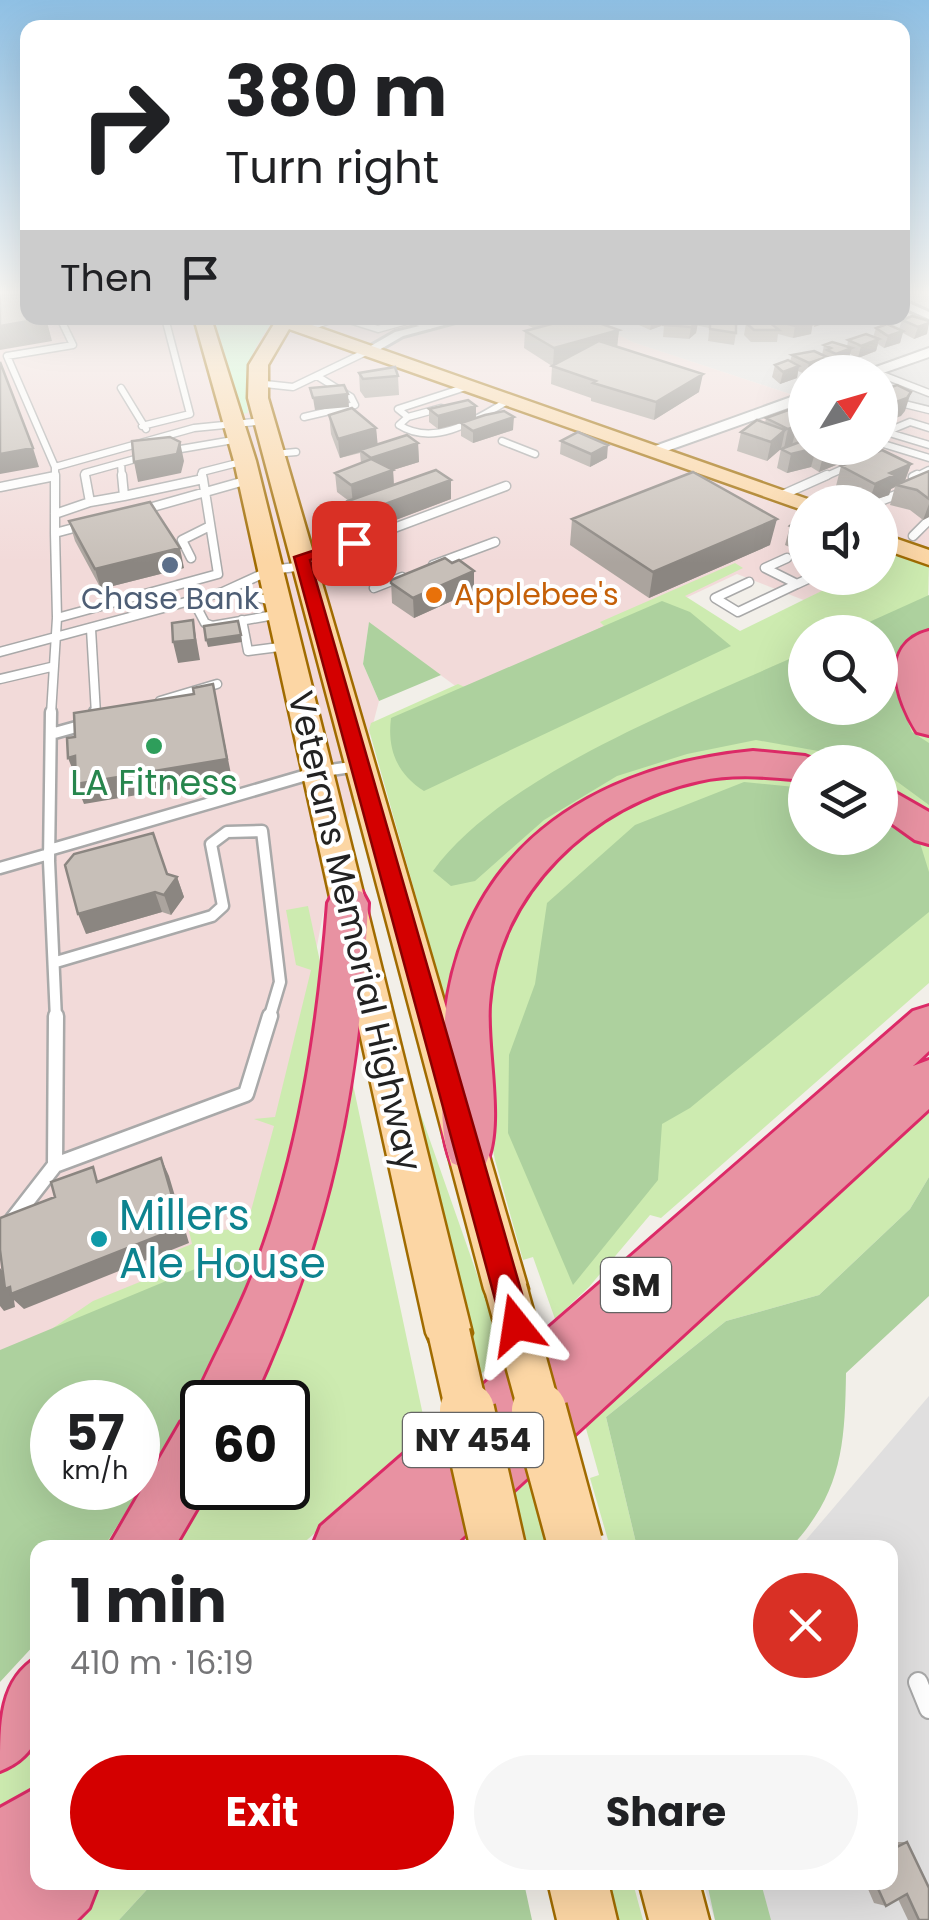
<!DOCTYPE html>
<meta charset="utf-8">
<style>
:root{--surface:#fff;--page:#f6f6f6;--text:#202124;--muted:#757577;--accent:#d40000}
body{margin:0;font-family:Poppins,sans-serif;background:var(--page);color:var(--text);height:100vh;display:flex;flex-direction:column;font-size:38px;white-space:nowrap}
*{box-sizing:border-box;margin:0}
p{font-size:32px;color:var(--muted)}
.icon{flex:none;width:55px;height:55px;fill:none;stroke:currentColor;stroke-width:2;stroke-linecap:round;stroke-linejoin:round}
.map{position:relative;flex:1;overflow:hidden}
.panel{position:absolute;left:30px;top:1540px;width:868px;height:350px;display:flex;flex-direction:column;background:var(--surface);border-radius:20px;box-shadow:0 10px 40px #0002}
.panel>*{flex:none}
.banner{position:absolute;left:20px;top:20px;width:890px;height:305px;border-radius:20px;box-shadow:0 10px 40px #0002;background:#fff;color:var(--text);overflow:hidden}
.needle{width:65px;rotate:53deg}
.tools{position:absolute;left:788px;top:355px;display:grid;gap:20px}
.tools a{display:grid;place-items:center;width:110px;height:110px;border-radius:50%;background:var(--surface);box-shadow:0 10px 40px #0002;font-size:50px}
.speed{position:absolute;left:30px;top:1380px;display:flex;gap:20px;font-size:50px;font-weight:700;text-align:center}
.speed>*{display:grid;place-content:center;width:130px;height:130px;border-radius:50%;background:var(--surface);box-shadow:0 10px 40px #0002;line-height:1}
.speed small{font-size:25px;font-weight:400}
.speed .limit{border:5px solid #111;border-radius:15px;background:#fff;color:#111}
.pin{position:absolute;display:grid;place-items:center;width:85px;height:85px;color:#fff;margin:-42px;border-radius:20px;box-shadow:0 5px 15px #0006}
.me{position:absolute;width:110px;margin:-55px;rotate:345deg;stroke-linejoin:round;filter:drop-shadow(0 0 8px #0008)}
.turn{display:flex;align-items:center;gap:35px;height:210px;padding:0 40px;font-size:45px}
.turn .icon{width:130px;height:130px;stroke-width:2.5}
.turn b{display:block;font-size:70px;line-height:85px}
.then{display:flex;align-items:center;height:95px;padding:0 40px;background:#0003;gap:20px;font-size:38px}
.round{display:grid;place-items:center;flex:none;width:105px;height:105px;border-radius:52px;background:var(--page)}
.headline{display:flex;align-items:center;justify-content:space-between;height:170px;padding:0 40px}
h1{font-size:60px;font-weight:700;line-height:75px}
.cta{display:flex;gap:20px;margin-top:auto;padding:20px 40px}
.cta a{flex:1;height:115px;border-radius:60px;background:var(--accent);color:#fff;font-size:40px;font-weight:700;line-height:115px;text-align:center}
.cta a+a{background:var(--page);color:var(--text)}
.map>svg:first-child{display:block}
.residential{fill:#e0dfdf}
.commercial{fill:#f2dad9;fill-rule:evenodd}
.grass{fill:#cdebb0;fill-rule:evenodd}
.forest{fill:#add19e;fill-rule:evenodd}
.park{fill:#c8facc}
.lines{fill:none;stroke-linecap:round;stroke-linejoin:round}
.service-far4-casing{stroke:#a9a9a9;stroke-width:9}
.service-far3-casing{stroke:#a9a9a9;stroke-width:11}
.service-far2-casing{stroke:#a9a9a9;stroke-width:15}
.service-far1-casing{stroke:#a9a9a9;stroke-width:19}
.service-casing{stroke:#a9a9a9;stroke-width:22}
.minor-casing{stroke:#a9a9a9;stroke-width:6}
.tertiary-casing{stroke:#a9a9a9;stroke-width:4}
.primary-casing{stroke:#a06b00;stroke-width:5}
.motorway-casing{stroke:#dc2a67;stroke-width:6}
.service-far4{stroke:#fff;stroke-width:6}
.service-far3{stroke:#fff;stroke-width:8}
.service-far2{stroke:#fff;stroke-width:10}
.service-far1{stroke:#fff;stroke-width:14}
.service{stroke:#fff;stroke-width:18}
.minor{fill:#fff;fill-rule:evenodd}
.tertiary{fill:#fff;fill-rule:evenodd}
.primary{fill:#fcd6a4;fill-rule:evenodd}
.motorway{fill:#e892a2;fill-rule:evenodd}
.primary-bridge-far1-casing{stroke:#a06b00;stroke-width:46;stroke-linecap:butt}
.primary-bridge-casing{stroke:#a06b00;stroke-width:59;stroke-linecap:butt}
.primary-bridge-far1{stroke:#fcd6a4;stroke-width:41}
.primary-bridge{stroke:#fcd6a4;stroke-width:54}
.wall{fill:#aba49e}
.shaded-wall{fill:#8b8681}
.building{fill:#c7bfb8;stroke:#8b8681;stroke-width:2.5}
.route{fill:#d40000;stroke:#8a0000;stroke-width:2.5}
.service-dot{fill:#5c6f8a;stroke:#fff;stroke-width:4}
.food-dot{fill:#e8710a;stroke:#fff;stroke-width:4}
.leisure-dot{fill:#2e9e5b;stroke:#fff;stroke-width:4}
.culture-dot{fill:#0f9aa8;stroke:#fff;stroke-width:4}
.labels{text-anchor:middle;stroke-width:8;stroke-linejoin:round;paint-order:stroke}
.far-food-label{font-size:30px;fill:#c56008;stroke:#fff;text-anchor:start}
.far-service-label{font-size:30px;fill:#4e5e75;stroke:#fff}
.shield{fill:#fff;stroke:#646464;stroke-width:2.5}
.shield-label{font-size:32px;font-weight:bold;fill:#222}
.leisure-label{font-size:35px;fill:#27864d;stroke:#fff}
.street-label{font-size:35px;fill:#222;stroke:#fff}
.near-culture-label{font-size:42px;fill:#0d838f;stroke:#fff;text-anchor:start}
</style>
<div class="map">
<svg width="929" height="1920" viewBox="0 0 929 1920">
<rect width="100%" height="100%" fill="#f2efe9"/>
<path class="residential" d="M903,294H929V410L880,394V372H805V399L632,342L588,318H902Z
M929,1396V1920H715L703,1883L890,1882V1548L800,1547Z"/>
<path class="commercial" d="M0,294L28,318H588L632,342L805,399V448H880V394L929,410V554L824,608L737,574L472,698L369,623L363,664L379,701L322,919L261,1251L0,1356ZM805,502H880V578H805Z"/>
<path class="grass" d="M884,550L929,563L925,732L929,735V822L880,788V762H811L752,756L559,822L453,1027L369,730L371,723L458,684L467,688L604,626L600,622L735,563L743,568L685,596L740,631L848,578H880ZM805,632H880V708H805Z
M805,774V838H880V803L929,843V983L661,1218L650,1215L589,1287L555,1319L533,1257L523,1260L495,1160L478,1078L494,930L532,869L636,796L700,775Z
M308,906L327,994L320,1074L247,1333L211,1402H202C202,1445 150,1512 125,1547H104L212,1374L53,1328L93,1301L152,1277L167,1254L192,1244L189,1231L246,1229L274,1126L254,1119L275,1117L311,970L296,965L286,910Z
M351,1075L427,1434L299,1547L159,1548L202,1472V1488H288V1402H239L273,1338Z
M413,1092L505,1354L477,1377L407,1094Z
M929,1099V1177L910,1209L819,1295L726,1321L606,1417L637,1547H610L590,1478L599,1475L578,1400Z
M532,1456L557,1547H517L500,1484Z
M37,1718V1783L0,1817V1766Z
M89,1883H153L119,1920H53Z
M606,1883H633L643,1920H617Z"/>
<path class="forest" d="M929,595V631L886,667L912,732L929,743V805L880,769V762L756,740L687,754L617,776L544,820L475,881L451,886L433,871C504,773 695,702 805,652V708H880V632H847Z
M662,601L690,612L731,646L424,791C397,774 387,749 391,718Z
M369,622L441,675L379,701L363,664Z
M744,782L805,788V838H880V820L920,843L929,872V912L690,1108L662,1124L658,1180L573,1285L508,1133L509,1055L535,984L547,903L635,825Z
M929,1177V1296L846,1373C845,1444 842,1493 791,1547H637L606,1417L726,1321L819,1295L910,1209Z
M236,1252L253,1262L262,1281L212,1374L104,1547L38,1548L37,1642L0,1682V1350ZM52,1402H138V1488H52Z
M153,1883H524L532,1920H119Z
M707,1883H761L771,1920H715Z"/>
<path class="park" d="M214,318H254L270,325C248,356 242,375 248,413L242,414Z"/>
<g class="lines">
<g class="service-far4-casing">
<path id="service-far4" d="M343,318L378,329L410,320L429,326
M306,329L335,318
M880,374L929,393
M256,383L293,387L368,351
M121,388L146,429
M880,398L929,410
M441,408L408,417L398,409L469,386
M304,417L355,405L351,397L317,376
M408,417L399,425C435,448 477,419 509,400
M142,426L190,414L165,318
M929,428L910,422L886,432L929,445
M502,441L535,454
M880,443L929,458
M169,451L239,439
M274,454L296,452
M121,463L122,478
M55,467L194,428L265,421
M46,478L55,476
M55,478V467L7,356L73,345L60,318
M86,478L85,473L146,456
M203,478L202,472L245,461
M822,478L865,459L862,449L866,448
M913,478L929,470"/>
</g>
<g class="service-far3-casing">
<path id="service-far3" d="M55,475V533L85,525
M85,475L90,502L124,496
M122,475L124,496L203,479L202,475
M0,487L55,476
M780,496L827,475
M878,502L916,487L913,477L917,475
M142,510L248,480
M55,514L90,502
M913,536L929,520
M302,557L354,543L506,486
M191,558L182,540L210,526
M787,558L765,568L797,584L810,578
M433,565L495,542
M749,582L715,598L738,612L797,584
M374,588L402,577
M233,592L277,602
M193,600L205,623L212,626L280,614
M57,618L218,574L203,479
M242,620L248,651L287,646
M91,629L96,714
M0,652L223,592L271,570L304,566
M0,679L51,667
M160,701L217,684
M51,714L57,618L55,533"/>
</g>
<g class="service-far2-casing">
<path id="service-far2" d="M51,712L49,861L56,1019
M95,712L96,721L100,720
M51,734L87,724
M49,850L317,772L358,766
M0,868L49,854
M56,962L212,916L223,906L211,844L227,832L262,831L280,982L269,1019"/>
</g>
<g class="service-far1-casing">
<path id="service-far1" d="M55,1165L56,1016
M0,1236L55,1165L246,1094L270,1016"/>
</g>
<g class="service-casing">
<path id="service" d="M918,1682L929,1709"/>
</g>
<g class="minor-casing">
<path id="minor" d="M902,300L929,312V319L902,307Z
M452,318H470L403,336L372,354L362,351L395,332Z
M677,318H763L714,326Z"/>
</g>
<g class="tertiary-casing">
<path id="tertiary" d="M929,348V357L880,374L862,372Z
M805,392V402L658,454L644,450Z"/>
</g>
<g class="primary-casing">
<path id="primary" d="M194,318H211L256,461L472,1333L465,1349L449,1356L433,1349L426,1333L234,461Z
M266,318H292L816,502H805V510L797,508L289,329L268,365V398L528,1289L522,1304L506,1310L490,1304L484,1289L248,398L249,365L274,324Z
M880,533L929,550V565L880,548Z
M548,1882H608L617,1920H557Z
M639,1882H699L709,1920H649Z"/>
</g>
<g class="motorway-casing">
<path id="motorway" d="M929,631V735L917,732C897,701 878,644 929,631Z
M753,751L805,756L820,762H805V780C769,777 734,773 699,781C592,804 497,893 489,1005C486,1050 504,1125 486,1163L469,1170L452,1163C438,1133 443,1091 443,1058C443,868 574,768 753,751Z
M880,784L929,812V844L915,840L880,815Z
M348,888L362,892L368,903C360,1089 330,1233 252,1402H202V1488H209L174,1548H108L181,1422L200,1415L194,1402C212,1360 235,1320 252,1277C299,1156 318,1031 328,903L334,892Z
M929,1006V1051L913,1066L929,1060V1109L451,1548H312L321,1526L913,1011Z
M38,1657C38,1708 54,1749 0,1771C0,1721 0,1679 38,1657Z
M38,1787V1882H99L89,1908L77,1920H0V1808Z"/>
</g>
<use href="#service-far4" class="service-far4"/>
<use href="#service-far3" class="service-far3"/>
<use href="#service-far2" class="service-far2"/>
<use href="#service-far1" class="service-far1"/>
<use href="#service" class="service"/>
<use href="#minor" class="minor"/>
<use href="#tertiary" class="tertiary"/>
<use href="#primary" class="primary"/>
<use href="#motorway" class="motorway"/>
<g class="primary-bridge-far1-casing">
<path id="primary-bridge-far1" d="M506,1289L540,1413
M449,1333L467,1413"/>
</g>
<g class="primary-bridge-casing">
<path id="primary-bridge" d="M467,1410L498,1548
M539,1410L575,1543"/>
</g>
<use href="#primary-bridge-far1" class="primary-bridge-far1"/>
<use href="#primary-bridge" class="primary-bridge"/>
</g>
<path class="wall" d="M912,316L927,334L914,339L903,333L900,343L884,348L878,344L876,351L858,358L850,354L848,360L833,366L825,362L824,369L814,372H805V374L798,371L797,378L780,384L772,377L775,365L790,361L792,355H822L824,345L847,347L848,340L873,337L876,328L899,329L902,320Z
M363,318H393L378,323Z
M519,318H591V320L619,330L617,346L699,392L654,420L591,401V398L551,384L552,366L524,348L525,331L533,328L519,320Z
M633,318H662L661,326L650,330L632,322Z
M781,318H831L830,322L812,326L811,334L793,338L778,334L777,342H751L744,335L746,323L773,325L774,320Z
M698,322L696,333L689,339L663,337L664,325Z
M710,322L736,333L734,345L708,341Z
M359,373L398,376L399,395L365,398L360,391Z
M805,404V448H845L841,463L819,472L811,467L787,473L777,468L781,449L784,448L782,447L767,461L737,451L741,432L765,423L766,418Z
M429,409L476,418L513,430L473,443L461,436V423L438,429L429,422Z
M329,415L376,428L377,444L418,443L419,462L393,470L394,485L451,480V499L364,532L350,521L349,501L337,492L335,473L361,463L360,453L340,458L331,434Z
M561,441L607,458L590,467L560,454Z
M911,464L905,481L929,471V517L923,520L910,510L890,505L895,487L891,489L889,495L867,502L836,486L841,466Z
M805,514V554L785,545L790,526Z
M572,519L770,545L649,598L570,545Z
M69,521L184,568L101,589L75,541Z
M452,563L474,571V591L414,618L392,603L391,580Z
M167,874L177,877L184,897L171,915L162,912L86,934Z
M896,1842H907L929,1920H908L898,1899L886,1906L874,1903L865,1882H890V1844Z"/>
<path class="shaded-wall" d="M46,318L52,341L0,350V326Z
M378,318H393L378,323Z
M652,318H662L661,326L650,330Z
M816,318H831L830,322L814,327Z
M698,322L696,333L689,339L691,327Z
M813,322L811,334L793,338L795,326Z
M929,323L927,334L914,339L918,327Z
M619,330L617,348L553,366L554,348Z
M903,331L900,343L884,348L888,336Z
M879,339L876,351L858,358L861,346Z
M852,348L848,360L833,366L836,354Z
M827,357L824,369L814,372H807L809,363Z
M799,366L797,378L780,384L783,372Z
M703,374L699,392L654,420L656,402Z
M911,392L905,411L901,416L880,424V408Z
M348,394L349,407L315,410L313,398Z
M476,406V419L438,429V416Z
M514,417L513,430L473,443V431Z
M797,426L792,445L784,448L788,429Z
M376,428L378,447L360,450V452L340,458L338,439Z
M785,430L781,449L767,461L771,442Z
M180,442L184,461L181,473L138,482L134,462Z
M418,443L419,462L393,470L394,489L353,504L351,485L372,477L371,458Z
M608,445L607,458L590,467L591,454Z
M33,448L39,467L0,474V454Z
M820,448L816,449L811,467L787,473L791,454Z
M837,448H845L841,463L819,472L824,452Z
M911,464L904,483L896,485L895,487L891,489L889,495L869,502L875,484L890,473Z
M451,480V499L364,532L363,512Z
M929,504V517L923,520Z
M777,519L770,545L649,598L653,572Z
M180,548L184,568L101,589L95,569Z
M474,571V591L414,618L413,598Z
M193,620L200,660L178,663L173,642Z
M241,635L242,642L208,647L206,640Z
M213,684L232,779L84,804L76,784Z
M75,756L76,778L68,758Z
M177,877L184,897L171,915L164,895Z
M155,892L162,912L86,934L78,914Z
M161,1158L169,1176L189,1243L24,1309L14,1300L15,1307L4,1311L0,1306V1268L10,1280Z"/>
<path class="building" d="M0,294H28V318H46L0,326Z
M912,316L929,321V323L918,327L902,320Z
M546,318H585L619,330L554,348L525,331L555,323Z
M673,318H678L698,322L691,327L664,325Z
M781,318H803L813,322L795,326L774,320Z
M768,321L779,330H754L746,323Z
M710,322L736,324V333L710,329Z
M887,324L903,331L888,336L876,328Z
M866,334L879,339L861,346L848,340Z
M599,341L703,374L656,402L593,383L596,381L552,366Z
M832,342L852,348L836,354L827,350L831,348L824,345Z
M814,351L827,357L809,363L792,355Z
M788,360L799,366L783,372L775,365Z
M0,362L33,448L0,454Z
M395,367L398,376L363,379L359,373Z
M344,385L348,394L313,398L310,388Z
M897,385L911,392L907,398L880,408V391Z
M468,400L476,406L438,416L429,409Z
M805,404V430L797,426L788,429L766,418Z
M352,408L376,428L338,439L329,415Z
M504,411L514,417L473,431L461,423L485,415Z
M757,420L785,430L771,442L741,432Z
M578,432L608,445L591,454L561,441Z
M407,435L418,443L371,458L360,450Z
M170,437L180,442L177,454L134,462L132,441Z
M805,440V448H837L824,452L816,448L791,454L781,449Z
M882,450L911,464L890,473L895,475L875,484L841,466Z
M371,459L393,470L351,485L335,473Z
M436,470L451,480L363,512L348,501Z
M929,471V499L917,490L896,485Z
M693,472L777,519L653,572L572,519Z
M150,502L180,548L95,569L69,521Z
M805,514V532L790,526Z
M445,558L452,563L459,560L474,571L413,598L391,583V580Z
M193,620L195,640L173,642L172,623Z
M238,621L241,635L206,640L204,626Z
M213,684L227,759L76,784L75,756L68,758L67,738L75,737L74,713L194,694L193,688Z
M153,833L167,874L177,877L164,895L155,892L78,914L65,865L74,854Z
M161,1158L181,1227L11,1294L10,1287L5,1289L0,1250V1218L55,1197L51,1182L93,1167L97,1182Z
M907,1842L929,1888V1920H919L907,1894L886,1906L875,1882H890V1847L891,1850Z"/>
<linearGradient id="sky" x2="0" y2="1"><stop stop-color="#8fc0e4"/><stop offset="0.52" stop-color="#f9f8f5"/><stop offset="1" stop-color="#f9f8f5" stop-opacity="0"/></linearGradient>
<rect width="929" height="563" fill="url(#sky)"/>
<path class="route" d="M348,539L361,543L310,560L531,1325L527,1336L516,1340L506,1336L502,1325L294,557Z"/>
<circle class="service-dot" cx="170" cy="565" r="10"/>
<circle class="food-dot" cx="434" cy="595" r="10"/>
<circle class="leisure-dot" cx="154" cy="746" r="10"/>
<circle class="culture-dot" cx="99" cy="1239" r="10"/>
<g class="labels">
<g class="far-food-label">
<text x="454" y="605">Applebee's</text>
</g>
<g class="far-service-label">
<text x="170" y="609">Chase Bank</text>
</g>
<g class="shield">
<rect x="601" y="1258" width="70" height="54" rx="8"/>
<rect x="403" y="1413" width="140" height="54" rx="8"/>
</g>
<g class="shield-label">
<text x="636" y="1296">SM</text>
<text x="473" y="1451">NY 454</text>
</g>
<g class="leisure-label">
<text x="154" y="795">LA Fitness</text>
</g>
<g class="street-label">
<text transform="translate(355 931) rotate(77)" y="12">Veterans Memorial Highway</text>
</g>
<g class="near-culture-label">
<text x="119" y="1230">Millers<tspan x="119" dy="48">Ale House</tspan></text>
</g>
</g>
</svg>
<div class="tools">
<a><svg class="needle" viewBox="-14 -14 28 28"><path d="M0-13l5 13h-10z" fill="#e53935"/><path d="M0 13l5-13h-10z" fill="#757577"/></svg></a>
<a><svg class="icon" aria-label="sound" viewBox="0 0 24 24"><path d="M4 9h4l5-4v14l-5-4H4zM17 9q2 3 0 6"/></svg></a>
<a><svg class="icon" aria-label="search" viewBox="0 0 24 24"><circle cx="10" cy="10" r="6"/><path d="M15 15l6 6"/></svg></a>
<a><svg class="icon" aria-label="layers" viewBox="0 0 24 24"><path d="M12 4l9 5-9 5-9-5zM3 14l9 5 9-5"/></svg></a>
</div>
<div class="speed"><div>57<small>km/h</small></div><div class="limit">60</div></div>
<div class="pin" style="left:354px;top:543px;background:#d93025"><svg class="icon" aria-label="arrive" viewBox="0 0 24 24"><path d="M6 21V4h12l-3 4 3 4H6"/></svg></div>
<svg class="me" style="left:516px;top:1325px" viewBox="-20 -20 40 40"><path d="M0-17L14 15 0 8-14 15z" fill="#d40000" stroke="#fff" stroke-width="4"/></svg>
<div class="banner">
<div class="turn"><svg class="icon" aria-label="right" viewBox="0 0 24 24"><path d="M7 20v-9h11M14 6l5 5-5 5"/></svg><div><b>380 m</b>Turn right</div></div>
<div class="then">Then<svg class="icon" aria-label="arrive" viewBox="0 0 24 24"><path d="M6 21V4h12l-3 4 3 4H6"/></svg></div>
</div>
<section class="panel">
<div class="headline"><div><h1>1 min</h1><p>410 m · 16:19</p></div><a class="round" style="background:#d93025;color:#fff"><svg class="icon" aria-label="close" viewBox="0 0 24 24"><path d="M6 6l12 12M18 6L6 18"/></svg></a></div>
<div class="cta"><a>Exit</a><a>Share</a></div>
</section>
</div>
